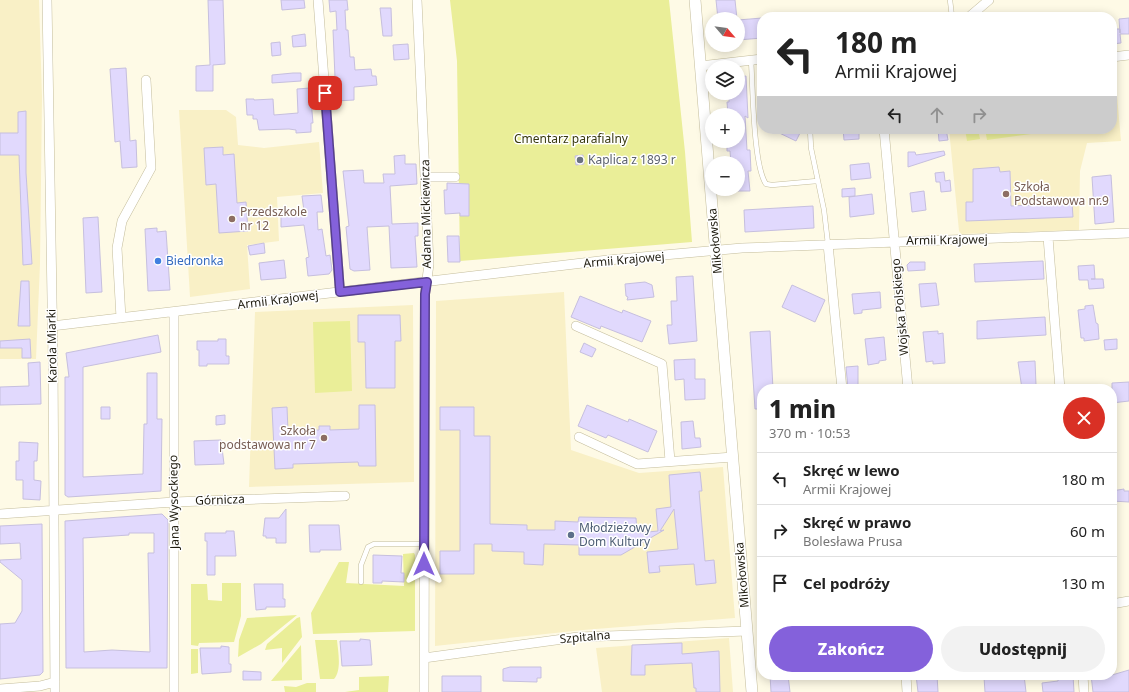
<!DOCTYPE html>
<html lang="pl">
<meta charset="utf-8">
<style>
:root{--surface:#fff;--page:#f2f2f2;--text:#222;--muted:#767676;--line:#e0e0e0;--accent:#8461db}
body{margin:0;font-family:"Noto Sans",sans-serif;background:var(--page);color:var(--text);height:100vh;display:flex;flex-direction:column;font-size:15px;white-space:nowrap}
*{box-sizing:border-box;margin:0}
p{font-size:13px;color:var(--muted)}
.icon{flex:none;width:22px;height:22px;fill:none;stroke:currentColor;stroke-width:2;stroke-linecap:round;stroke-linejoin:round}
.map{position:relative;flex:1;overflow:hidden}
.details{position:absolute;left:757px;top:384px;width:360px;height:296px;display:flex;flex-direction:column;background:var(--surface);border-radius:16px;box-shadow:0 2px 10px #0003}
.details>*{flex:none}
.banner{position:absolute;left:757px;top:12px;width:360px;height:122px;border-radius:16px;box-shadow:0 2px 10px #0003;background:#fff;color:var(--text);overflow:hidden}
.needle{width:26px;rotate:118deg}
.tools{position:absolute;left:705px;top:12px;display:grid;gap:8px}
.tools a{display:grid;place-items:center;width:40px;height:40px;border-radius:50%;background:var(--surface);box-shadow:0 2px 10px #0003;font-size:20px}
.pin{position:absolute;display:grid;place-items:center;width:34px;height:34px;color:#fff;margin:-17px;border-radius:8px;box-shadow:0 2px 6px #0006}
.me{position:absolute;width:44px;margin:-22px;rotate:0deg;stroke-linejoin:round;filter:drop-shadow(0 0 3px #0008)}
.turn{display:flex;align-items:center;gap:14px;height:84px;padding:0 12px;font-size:18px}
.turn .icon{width:52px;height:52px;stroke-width:2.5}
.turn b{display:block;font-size:28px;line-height:34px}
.lanes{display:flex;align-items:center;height:38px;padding:0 12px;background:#0003;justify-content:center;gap:20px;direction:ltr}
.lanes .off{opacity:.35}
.round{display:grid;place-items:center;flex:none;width:42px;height:42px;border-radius:21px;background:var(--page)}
.headline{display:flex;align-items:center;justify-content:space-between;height:68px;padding:0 12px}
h1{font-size:24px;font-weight:800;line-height:30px}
.cta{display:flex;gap:8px;margin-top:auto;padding:8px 12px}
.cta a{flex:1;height:46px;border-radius:24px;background:var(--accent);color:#fff;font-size:16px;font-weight:800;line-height:46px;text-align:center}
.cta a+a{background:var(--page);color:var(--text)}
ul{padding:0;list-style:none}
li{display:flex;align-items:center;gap:12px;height:52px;padding:0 12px;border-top:1px solid var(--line)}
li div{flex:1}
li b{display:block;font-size:15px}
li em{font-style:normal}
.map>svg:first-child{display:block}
.built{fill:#f9f0c6}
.green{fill:#eaee98}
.building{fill:#e1d9fd;stroke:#c6bfde;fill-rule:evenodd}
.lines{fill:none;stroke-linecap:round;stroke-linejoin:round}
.service-casing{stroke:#c4bd9c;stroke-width:5.5}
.minor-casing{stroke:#c4bd9c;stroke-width:10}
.tertiary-casing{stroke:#c4bd9c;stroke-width:12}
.service{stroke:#fff;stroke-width:4.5}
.minor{stroke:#fff;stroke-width:9}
.tertiary{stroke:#fff;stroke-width:11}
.route-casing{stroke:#563f8e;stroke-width:10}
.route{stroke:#8461db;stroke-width:7}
.worship-dot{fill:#6b7280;stroke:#fff;stroke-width:1.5}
.education-dot{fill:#8d6e63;stroke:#fff;stroke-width:1.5}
.shop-dot{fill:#3f7fe0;stroke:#fff;stroke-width:1.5}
.service-dot{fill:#5c6f8a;stroke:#fff;stroke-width:1.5}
.labels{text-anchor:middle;stroke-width:3;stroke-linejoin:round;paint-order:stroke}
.park-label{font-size:12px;fill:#38390e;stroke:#fff}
.worship-label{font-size:12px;fill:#5b616d;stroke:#fff;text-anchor:start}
.education-label{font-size:12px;fill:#785e54;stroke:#fff;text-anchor:start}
.street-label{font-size:12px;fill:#201d11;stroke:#fff}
.shop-label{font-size:12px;fill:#366cbe;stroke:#fff;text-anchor:start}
.service-label{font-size:12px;fill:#4e5e75;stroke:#fff;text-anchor:start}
</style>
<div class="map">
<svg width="1129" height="692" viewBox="0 0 1129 692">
<rect width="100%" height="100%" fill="#fefae6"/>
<path class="built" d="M0,0H39L42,97L40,264L36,359H0Z
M1116,84L1121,141L1087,143L1080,171L1079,230L961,234L959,231L949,129H1112V85Z
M179,110H226L236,117L238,145L264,148L319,142L323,193L277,197L279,241L247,245L250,289L190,297Z
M564,292L571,450L639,473L723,467L735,618L583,630L435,646L436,301Z
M413,305L414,482L249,487L255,312Z
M729,638L733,692H602L596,648Z"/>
<path class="green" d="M450,0H669L685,152L692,242L460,261L457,61Z
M965,129H978L980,139L967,141Z
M985,129H1045L1046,132L987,140Z
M350,321L352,391L315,393L313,322Z
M414,553L415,555V631L313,634L311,613L339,562H349L346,583L404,586L403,554Z
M222,583H241V616L234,642L199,643L198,646L191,645V584H207L208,600L222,601Z
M297,615L261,644L238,657L239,640L247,618Z
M300,617L302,637L282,663V648L265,650L267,644L297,618Z
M315,640H337C338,651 342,670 334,679H320Z
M301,645L302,680L271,681Z
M191,649H198V673L191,674Z
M389,676L388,692H345L359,690V677Z
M307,683H316V692H285L284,686L296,687Z"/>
<path class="building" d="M208,0H223L225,64L213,65V91H196V66L210,65Z
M281,0H304L305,8L282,10Z
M329,0H347L348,10H345L346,30H348L350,57H354L355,70L371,69L372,76H376L377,85L354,87V100L336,101L333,30H337L336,11L330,12Z
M716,0H735L737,19H718Z
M380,8H391L392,36H383Z
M762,18V38L738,40V20Z
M1129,18V34H1120L1121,43L1112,44V29H1120V33L1119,19Z
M305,34L306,46L293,47L292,36Z
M280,42L281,55L272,56L271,43Z
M408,44L409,59L394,60L393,45Z
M126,68L130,141L136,140L137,167L122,168L120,141L115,142L110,69Z
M293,73H301V81L272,83V75Z
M746,76L748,118L745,116L747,150H750L751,171H748L750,191H738V163H731L730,151H727V141H738V115H728L727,102H729V93H738V77Z
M310,88L313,123H311V132L296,133V130L289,129L259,130L257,119H253V115H247L246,99H254V100L273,99L274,115L298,113L297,89Z
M26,111V173L32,264L23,265L19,155H0V133H18V112Z
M771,129H802L796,141Z
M843,129H859V139L844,140Z
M938,129H946L948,140L939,141Z
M223,147V155L234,154L237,203L246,202L248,231L219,233L216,184L206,185L204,148Z
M944,151L945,155L908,167V152H915L916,155Z
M405,155V164H416L417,184L390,186L392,224L418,223V236H415L417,267L391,268L389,226L367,227L370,270L354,271L350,269L346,227L349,226L343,171L363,170L364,183H384L383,174H395L394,156Z
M583,155L584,164L576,165L575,156Z
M869,163L871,178L851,180L850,165Z
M999,167L1000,172L1010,171L1011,206L1072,203L1073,217L966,221V202H973V169Z
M944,172L945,181L950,180L951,191L941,192L940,182H936L935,173Z
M1111,175L1114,222L1095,224L1092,177Z
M447,183L469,184V216H460V213L445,214L444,190H447Z
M855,188V196L842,197V189Z
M924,191L926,210L912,212L910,193Z
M872,194L874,214L850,217L849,197Z
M321,195L323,212H317L318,230L322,229L326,256L330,255L332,270L329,274L308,276L306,258L309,257L304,225L281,227V213L304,211L302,196Z
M813,206L814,228L745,232L744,210Z
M98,217L102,292L86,293L83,218Z
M157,228V232L166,231L170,290L148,291L145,229Z
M447,236H459L460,262H448Z
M264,243L265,253L250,255L248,246Z
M284,260L286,278L261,280L259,263Z
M1043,261L1044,279L975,282L974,264Z
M910,262H925V270L908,271L907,265Z
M1094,265L1095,279H1091H1103L1104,288L1089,289L1088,280H1079L1078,266Z
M693,276L697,341L669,344L667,325H672L671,301H677L676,277Z
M21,281H29L30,326H18Z
M645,282L652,285L654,297L627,300L628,297L626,296L625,284Z
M936,283L939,305L921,307L919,284Z
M792,285L825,300L815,322L782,307Z
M880,292L881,308L862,310V313L854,314L852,294Z
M580,296L622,313L623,310L651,321L642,342L601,326L600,329L571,317Z
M1093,305L1096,323L1098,324L1099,339L1084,341V338H1081L1078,310L1085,309V306Z
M358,315H400L401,341H395V388H366L365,342H358Z
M1045,317L1046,335L977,339V321Z
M770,331L773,389H762V409H755L750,332Z
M938,331V334L943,333L945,363L933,364V361L926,362L923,332Z
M158,335L161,352L83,367V477L143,474L144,424H147V373H157V419H162L161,491L68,497L65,495V377H69L66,353Z
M884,337L886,360L879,361V363L868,365L865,339Z
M30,339L31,358H22V348H0V341Z
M218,339H226V356H229V364H207V366H199V350H197V341H218Z
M1117,339V349L1105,350L1104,340Z
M584,343L596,349L592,357L580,352Z
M695,359V379H705V399L685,400L684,379L675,380L674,360Z
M1035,361L1036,385L1031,386V389H1022L1018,362Z
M40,362L41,404L0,405V387L29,386L28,363Z
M858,366V389H848L846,367Z
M1129,382V401L1112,403V383Z
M359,405H375L376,466H359L358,462L293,464V468L275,469L272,408L287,407L288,431L319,430V426H330V430L359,429Z
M587,405L628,422L629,419L657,431L648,452L608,435L606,438L578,426Z
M101,407H110V419H101Z
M440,407H474V436H490V524L527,525V530H555V521L578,522L579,517L636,518L637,533L658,531L656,509L671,507L669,475L700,472L702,491H699L705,561L714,560L716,583L696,585L694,564L659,566L660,572L649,573L647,552L678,549L674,509L660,531L664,530L621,555H579V545L544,544L543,565L524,564V552L492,551V544H474V574H440V551H460V430H440Z
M225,415V424L216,425V416Z
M693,421L695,438H700L701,447L682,449L681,422Z
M221,440L224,464L195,465L194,441Z
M19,442L38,443L37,461H34V480L41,481L40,500L23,499V480H16V461H19Z
M1124,489V491H1129V502L1112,501V491Z
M286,509V543H276V538H266V536H263L265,518H279Z
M162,514L168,520L167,668H66L65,521ZM129,533H154V553H148L150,652L112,650L84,652L83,538L129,535Z
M42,524L43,672L40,675L0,679V624L15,623L22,611V580L0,562V560L21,559L20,543L0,544V526Z
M309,525H339L341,550H320V552H310Z
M226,531H234L236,556H215V575H207V541H205V533H226Z
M373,555L402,556L401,573H404V582L382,581V583H373Z
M254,584H283V599H285V607H266V609L256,610Z
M360,639L370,640L372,665L342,666L340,641H360Z
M682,643V654L719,651L720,692H696V688H694L692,663L645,665V675H631L632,645Z
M221,646L229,647V664H231V672L202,674L200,648H221Z
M510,667H541V678H537V682L503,681V669Z
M1129,670V692H1093L1091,675H1112Z
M243,671L261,672V680H243Z
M770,675H788L790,692H771Z
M916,675H937L938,692H918Z
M1006,675H1024L1026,692H985L984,677Z
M1059,675H1073L1074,692H1043L1042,683L1058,681Z
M442,676H481V692H442Z"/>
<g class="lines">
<g class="service-casing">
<path id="service" d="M950,0L952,17
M751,60C753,87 753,165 766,184L772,185L817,181
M810,129L811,148L824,210L828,244
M361,582V565L368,547L374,544H424"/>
</g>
<g class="minor-casing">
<path id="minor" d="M47,0L53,359L55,692
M318,0L340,292
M417,0L429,264L425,294L424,692
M969,17L989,0
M1112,57L1129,55
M700,66L762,59
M884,129L908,389
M426,177H455
M1048,237L1060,389
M828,244L842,389
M174,312V692
M121,318L117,248L122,221L151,168L146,80
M52,326L608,260L742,248L1129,233
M576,326L662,364L670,461
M579,437L637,464L733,457
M0,514L174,502L345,496
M1112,604L1129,601
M424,658L578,637L747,631
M906,675L907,692
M1083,675L1084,692
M0,689L40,686L55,682"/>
</g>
<g class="tertiary-casing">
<path id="tertiary" d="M695,0L752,692"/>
</g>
<use href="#service" class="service"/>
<use href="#minor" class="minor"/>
<use href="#tertiary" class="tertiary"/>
</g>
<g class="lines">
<g class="route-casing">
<path id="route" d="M325,93L340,292L427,282L425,294L424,564"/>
</g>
<use href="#route" class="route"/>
</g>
<circle class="worship-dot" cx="580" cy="160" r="4"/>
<g class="education-dot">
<circle cx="1006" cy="194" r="4"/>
<circle cx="232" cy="219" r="4"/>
<circle cx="324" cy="438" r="4"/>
</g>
<circle class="shop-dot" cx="158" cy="261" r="4"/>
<circle class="service-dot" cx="571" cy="535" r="4"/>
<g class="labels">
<g class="park-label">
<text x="571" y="143">Cmentarz parafialny</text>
</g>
<g class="worship-label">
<text x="588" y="164">Kaplica z 1893 r</text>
</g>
<g class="education-label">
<text x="1014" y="191">Szkoła<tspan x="1014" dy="14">Podstawowa nr.9</tspan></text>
<text x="240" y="216">Przedszkole<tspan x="240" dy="14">nr 12</tspan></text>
<text x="316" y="435" text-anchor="end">Szkoła<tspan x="316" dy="14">podstawowa nr 7</tspan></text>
</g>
<g class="street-label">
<text transform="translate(426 214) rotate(-91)" y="4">Adama Mickiewicza</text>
<text transform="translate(947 240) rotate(-1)" y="4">Armii Krajowej</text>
<text transform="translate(715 241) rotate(-95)" y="4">Mikołowska</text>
<text transform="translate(624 260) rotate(-5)" y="4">Armii Krajowej</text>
<text transform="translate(278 300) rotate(-7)" y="4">Armii Krajowej</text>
<text transform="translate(900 307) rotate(-95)" y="4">Wojska Polskiego</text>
<text transform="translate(52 346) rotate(-91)" y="4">Karola Miarki</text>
<text transform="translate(220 500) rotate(-2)" y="4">Górnicza</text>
<text transform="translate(174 502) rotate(-91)" y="4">Jana Wysockiego</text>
<text transform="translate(742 575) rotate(-95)" y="4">Mikołowska</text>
<text transform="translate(585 637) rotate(-5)" y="4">Szpitalna</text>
</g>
<g class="shop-label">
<text x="166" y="265">Biedronka</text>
</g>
<g class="service-label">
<text x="579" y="532">Młodzieżowy<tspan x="579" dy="14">Dom Kultury</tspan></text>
</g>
</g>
</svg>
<div class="tools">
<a><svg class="needle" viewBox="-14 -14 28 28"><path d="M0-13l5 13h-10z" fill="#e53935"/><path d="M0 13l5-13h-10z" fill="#767676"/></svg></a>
<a><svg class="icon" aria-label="layers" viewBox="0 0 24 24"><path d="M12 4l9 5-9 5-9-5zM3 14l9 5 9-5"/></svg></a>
<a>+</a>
<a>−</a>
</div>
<div class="pin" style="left:325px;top:93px;background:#d93025"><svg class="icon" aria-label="arrive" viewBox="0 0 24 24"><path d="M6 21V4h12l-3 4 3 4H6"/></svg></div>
<svg class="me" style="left:424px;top:564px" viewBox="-20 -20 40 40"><path d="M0-17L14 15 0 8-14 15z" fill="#8461db" stroke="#fff" stroke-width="4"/></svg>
<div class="banner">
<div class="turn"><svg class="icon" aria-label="left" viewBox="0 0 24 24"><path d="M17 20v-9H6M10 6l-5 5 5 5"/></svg><div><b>180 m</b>Armii Krajowej</div></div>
<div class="lanes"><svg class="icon" aria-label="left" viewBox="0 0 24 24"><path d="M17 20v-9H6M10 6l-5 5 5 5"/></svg><svg class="icon off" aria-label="ahead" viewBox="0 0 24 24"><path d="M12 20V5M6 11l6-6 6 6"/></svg><svg class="icon off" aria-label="right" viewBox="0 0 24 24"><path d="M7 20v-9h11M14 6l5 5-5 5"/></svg></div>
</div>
<section class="details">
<div class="headline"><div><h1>1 min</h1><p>370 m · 10:53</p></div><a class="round" style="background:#d93025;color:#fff"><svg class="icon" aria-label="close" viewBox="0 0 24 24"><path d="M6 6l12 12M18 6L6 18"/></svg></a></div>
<ul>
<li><svg class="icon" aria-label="left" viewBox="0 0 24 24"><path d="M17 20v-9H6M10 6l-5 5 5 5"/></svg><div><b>Skręć w lewo</b><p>Armii Krajowej</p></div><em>180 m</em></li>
<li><svg class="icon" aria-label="right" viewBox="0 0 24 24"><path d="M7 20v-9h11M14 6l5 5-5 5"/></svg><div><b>Skręć w prawo</b><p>Bolesława Prusa</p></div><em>60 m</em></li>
<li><svg class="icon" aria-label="arrive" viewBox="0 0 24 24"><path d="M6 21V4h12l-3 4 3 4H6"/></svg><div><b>Cel podróży</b></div><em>130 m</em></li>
</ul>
<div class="cta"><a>Zakończ</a><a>Udostępnij</a></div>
</section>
</div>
